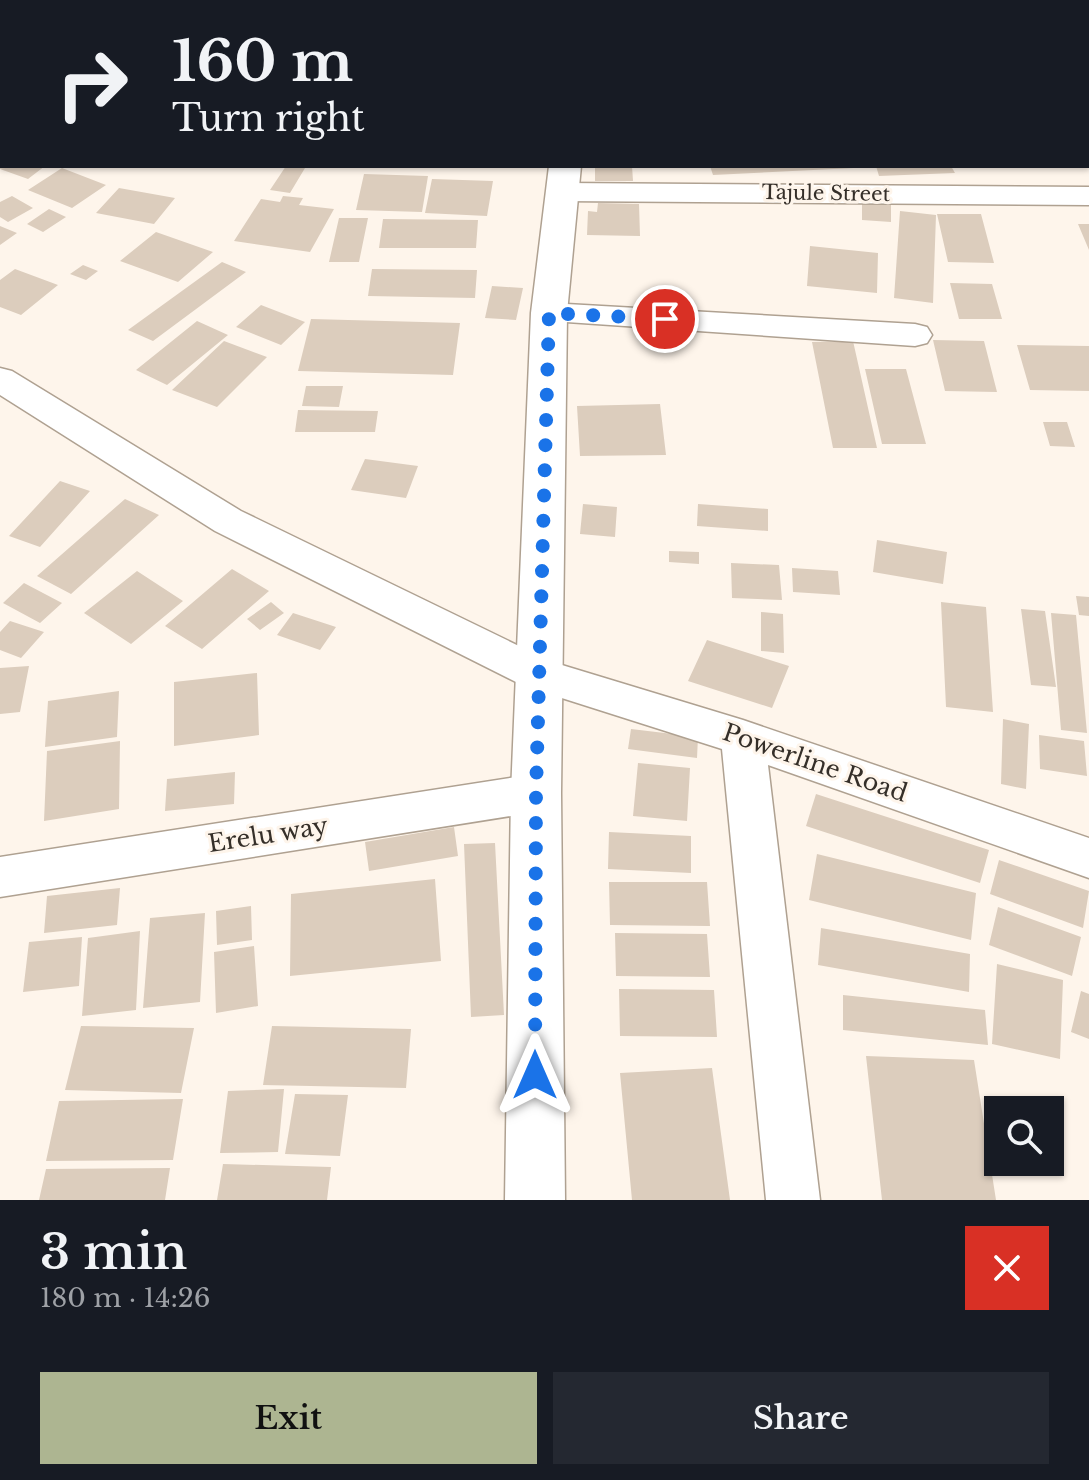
<!DOCTYPE html>
<meta charset="utf-8">
<style>
:root{--surface:#171b24;--page:#242831;--text:#f1f3f6;--muted:#9ea1a6;--accent:#adb591}
body{margin:0;font-family:"Libre Baskerville",serif;background:var(--page);color:var(--text);height:100vh;display:flex;flex-direction:column;font-size:30px;white-space:nowrap}
*{box-sizing:border-box;margin:0}
p{font-size:26px;color:var(--muted)}
.icon{flex:none;width:44px;height:44px;fill:none;stroke:currentColor;stroke-width:2;stroke-linecap:round;stroke-linejoin:round}
.map{position:relative;height:1200px;overflow:hidden}
.side{display:flex;flex-direction:column;background:var(--surface);flex:1}
.side>*{flex:none}
.guide{position:absolute;left:0px;top:0px;width:1090px;height:168px;box-shadow:0 2px 6px #0004;background:#171b24;color:var(--text);overflow:hidden}
.buttons{position:absolute;left:984px;top:1096px;display:grid;gap:16px}
.buttons a{display:grid;place-items:center;width:80px;height:80px;border-radius:0px;background:var(--surface);box-shadow:0 2px 6px #0004;font-size:40px}
.pin{position:absolute;display:grid;place-items:center;width:68px;height:68px;color:#fff;margin:-34px;border:4px solid #fff;border-radius:50%;box-shadow:0 2px 8px #0007}
.me{position:absolute;width:88px;margin:-44px;rotate:0deg;stroke-linejoin:round;filter:drop-shadow(0 0 6px #0008)}
.turn{display:flex;align-items:center;gap:28px;height:168px;padding:0 40px;font-size:36px}
.turn .icon{width:104px;height:104px;stroke-width:2.5}
.turn b{display:block;font-size:56px;line-height:68px}
.round{display:grid;place-items:center;flex:none;width:84px;height:84px;border-radius:0px;background:var(--page)}
.head{display:flex;align-items:center;justify-content:space-between;height:136px;padding:0 40px}
h1{font-size:48px;font-weight:600;line-height:60px}
.button{display:flex;gap:16px;margin-top:auto;padding:16px 40px}
.button a{flex:1;height:92px;border-radius:0px;background:var(--accent);color:#111;font-size:32px;font-weight:600;line-height:92px;text-align:center}
.button a+a{background:var(--page);color:var(--text)}
.map>svg:first-child{display:block}
.building{fill:#dccdbd}
.lines{fill:none;stroke-linecap:round;stroke-linejoin:round}
.minor-casing{stroke:#afa191;stroke-width:3}
.tertiary-casing{stroke:#afa191;stroke-width:3}
.minor{fill:#fff;fill-rule:evenodd}
.tertiary{fill:#fff;fill-rule:evenodd}
.route{stroke:#1a73e8;stroke-width:14;stroke-dasharray:0 25.2}
.labels{text-anchor:middle;stroke-width:6;stroke-linejoin:round;paint-order:stroke}
.far-street-label{font-size:20px;fill:#352f29;stroke:#fef5eb}
.street-label{font-size:24px;fill:#352f29;stroke:#fef5eb}
</style>
<div class="map">
<svg width="1089" height="1200" viewBox="0 0 1089 1200">
<rect width="100%" height="100%" fill="#fef5eb"/>
<path class="building" d="M0,166H45L28,179L0,169Z
M286,166L305,168L290,193L270,190Z
M595,166H632L633,181H595Z
M710,166H854V168L713,175Z
M876,166H951L955,173L879,176Z
M62,168L106,185L72,208L28,190Z
M364,174L428,176L422,212L356,210Z
M432,179L493,181L487,216L425,213Z
M119,188L175,198L154,224L96,213Z
M12,196L33,208L8,222L0,217V202Z
M283,196L303,198L299,205L334,209L310,252L234,241L261,199L280,202Z
M862,199L891,201V222L862,220Z
M598,203L639,204L640,236L587,235L588,211L597,212Z
M49,209L66,217L43,232L27,224Z
M900,211L936,215L933,303L894,298Z
M937,214H981L994,263L948,262Z
M339,218H368L359,262H329Z
M383,219L478,220L476,248H379Z
M1078,224H1089V250Z
M0,226L17,233L0,245Z
M156,232L213,252L178,282L120,261Z
M810,246L878,253L877,293L807,286Z
M222,262L246,272L153,341L128,330Z
M83,265L98,271L86,280L70,274Z
M15,269L58,285L21,315L0,307V280Z
M372,269L477,270L475,298L368,296Z
M950,283L992,284L1002,319H959Z
M492,286L523,288L516,320L485,318Z
M261,305L305,322L281,345L236,327Z
M311,319L460,323L453,375L298,371Z
M197,321L228,335L167,385L136,370Z
M933,340L984,341L997,392L945,391Z
M224,341L267,357L217,407L172,390Z
M853,341L877,448H833L812,342Z
M1017,345L1089,346V391L1030,390Z
M865,369H906L926,444H882Z
M306,386H343L339,407L302,406Z
M660,404L666,455L580,456L577,406Z
M298,410L378,411L375,432H295Z
M1043,422H1067L1075,447L1050,446Z
M365,459L418,466L406,498L351,490Z
M60,481L90,491L40,547L9,536Z
M125,499L159,515L71,594L37,576Z
M583,504L617,507L615,537L580,534Z
M698,504L768,509V531L697,526Z
M877,540L947,552L943,584L873,572Z
M669,551L699,552V564L669,562Z
M731,563L779,565L782,600L732,598Z
M792,568L838,571L840,595L793,592Z
M232,569L269,591L202,649L165,626Z
M137,571L183,601L131,644L84,613Z
M24,583L62,603L40,623L3,603Z
M1076,596L1089,597V616L1079,615Z
M271,602L284,613L260,630L247,619Z
M941,602L986,607L993,712L946,707Z
M1021,609L1045,611L1056,687L1031,685Z
M761,612L783,614L784,653L761,651Z
M293,613L336,627L320,650L277,635Z
M1051,613L1076,615L1087,733L1061,730Z
M10,621L44,632L21,658L0,650V632Z
M707,640L789,666L772,708L688,681Z
M29,666L20,712L0,714V668Z
M257,673L259,735L174,746V682Z
M119,691L117,737L45,747L48,701Z
M1003,719L1029,724L1026,789L1001,784Z
M631,729L698,737L697,758L628,749Z
M1039,735L1084,741L1087,776L1040,769Z
M120,741L119,809L44,821L47,751Z
M638,763L690,768L687,821L633,816Z
M235,772L234,804L165,811L167,779Z
M816,794L989,850L980,883L806,826Z
M454,827L458,856L369,871L365,842Z
M609,832L691,836V873L608,869Z
M495,843L504,1015L471,1017L464,844Z
M817,854L976,893L971,940L809,900Z
M999,860L1089,891L1083,928L990,894Z
M435,879L441,961L290,976L291,894Z
M609,882H707L710,926L610,925Z
M120,888L117,925L44,933L47,896Z
M251,906L252,940L217,945L216,911Z
M998,907L1081,937L1072,976L989,945Z
M205,913L200,1002L143,1008L150,918Z
M821,928L970,954L969,992L818,965Z
M140,931L136,1010L82,1016L88,938Z
M615,933L707,934L710,977L616,976Z
M82,937L79,986L23,992L29,942Z
M254,946L258,1006L216,1013L214,952Z
M997,964L1063,980L1060,1059L992,1044Z
M619,989L714,990L717,1037L620,1036Z
M1081,991L1089,994V1039L1071,1032Z
M843,995L985,1010L988,1045L843,1030Z
M81,1026L194,1028L181,1093L65,1090Z
M272,1026L411,1029L406,1088L263,1085Z
M866,1056L974,1060L996,1200H882Z
M712,1068L730,1200H632L620,1073Z
M284,1089L278,1152L220,1153L228,1091Z
M295,1094L348,1095L340,1156L285,1154Z
M183,1099L173,1160L46,1161L59,1101Z
M223,1164L331,1167L327,1200H217Z
M170,1168L165,1200H39L46,1169Z"/>
<g class="lines">
<g class="minor-casing">
<path id="minor" d="M1027,0H1053L1054,2H1028Z
M0,40H2V57H0Z
M1088,68H1089V85H1088Z
M563,183L1089,187V205L563,201L552,198L548,192L552,186Z
M549,303L915,324L927,327L932,335L927,343L915,346L537,320L532,313L537,306Z
M0,368L12,371L241,511L552,662L743,720L1089,838V878L768,765L820,1200H766L722,749L524,686L215,531L0,395Z
M536,774L552,780L558,793L552,806L536,812L0,897V857Z"/>
</g>
<g class="tertiary-casing">
<path id="tertiary" d="M559,0H587V2H559Z
M549,166H581L567,313L561,793L565,1200H505L511,793L531,313Z"/>
</g>
<use href="#minor" class="minor"/>
<use href="#tertiary" class="tertiary"/>
</g>
<g class="lines">
<path class="route" d="M535,1075L536,793L549,313L665,319"/>
</g>
<g class="labels">
<g class="far-street-label">
<text transform="translate(826 193) rotate(1)" y="7">Tajule Street</text>
</g>
<g class="street-label">
<text transform="translate(815 763) rotate(19)" y="8">Powerline Road</text>
<text transform="translate(268 835) rotate(-9)" y="8">Erelu way</text>
</g>
</g>
</svg>
<div class="buttons">
<a><svg class="icon" aria-label="search" viewBox="0 0 24 24"><circle cx="10" cy="10" r="6"/><path d="M15 15l6 6"/></svg></a>
</div>
<div class="pin" style="left:665px;top:319px;background:#d93025"><svg class="icon" aria-label="arrive" viewBox="0 0 24 24"><path d="M6 21V4h12l-3 4 3 4H6"/></svg></div>
<svg class="me" style="left:535px;top:1075px" viewBox="-20 -20 40 40"><path d="M0-17L14 15 0 8-14 15z" fill="#1a73e8" stroke="#fff" stroke-width="4"/></svg>
<div class="guide">
<div class="turn"><svg class="icon" aria-label="right" viewBox="0 0 24 24"><path d="M7 20v-9h11M14 6l5 5-5 5"/></svg><div><b>160 m</b>Turn right</div></div>
</div>
</div>
<section class="side">
<div class="head"><div><h1>3 min</h1><p>180 m · 14:26</p></div><a class="round" style="background:#d93025;color:#fff"><svg class="icon" aria-label="close" viewBox="0 0 24 24"><path d="M6 6l12 12M18 6L6 18"/></svg></a></div>
<div class="button"><a>Exit</a><a>Share</a></div>
</section>
